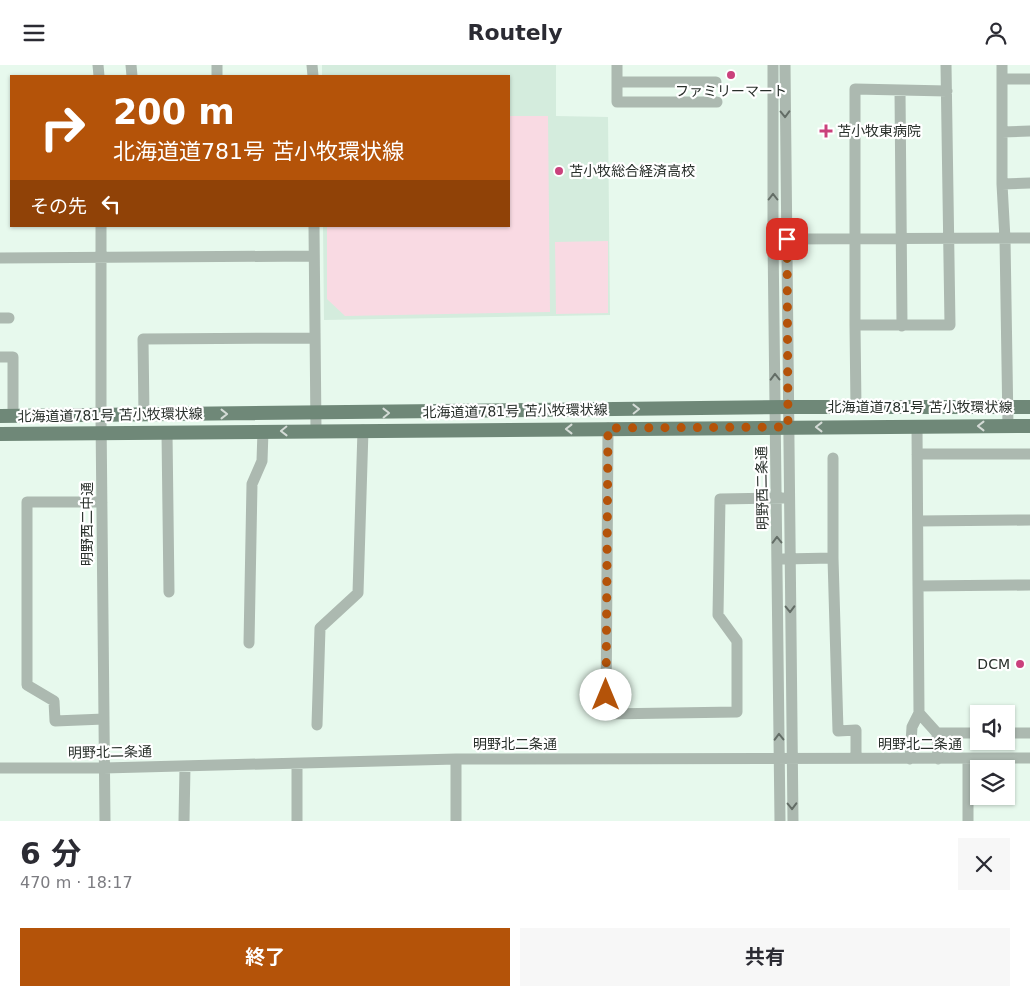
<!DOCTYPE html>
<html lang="ja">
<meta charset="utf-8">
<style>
:root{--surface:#fff;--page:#f7f7f7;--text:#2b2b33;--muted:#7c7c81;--accent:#b45309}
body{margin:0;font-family:"DejaVu Sans","Noto Sans JP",sans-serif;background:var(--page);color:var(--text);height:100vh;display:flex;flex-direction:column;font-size:19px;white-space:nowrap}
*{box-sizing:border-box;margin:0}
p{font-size:16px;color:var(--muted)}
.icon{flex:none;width:28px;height:28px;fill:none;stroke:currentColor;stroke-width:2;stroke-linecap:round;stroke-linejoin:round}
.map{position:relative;height:756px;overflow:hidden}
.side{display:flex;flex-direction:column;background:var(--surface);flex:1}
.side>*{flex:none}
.guide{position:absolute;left:10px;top:10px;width:500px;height:152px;border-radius:0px;box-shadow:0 1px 4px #0004;background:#b45309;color:#fff;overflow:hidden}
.buttons{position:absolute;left:970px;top:640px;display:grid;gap:10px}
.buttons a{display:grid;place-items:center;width:45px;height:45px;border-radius:0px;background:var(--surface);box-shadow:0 1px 4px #0004;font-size:25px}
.pin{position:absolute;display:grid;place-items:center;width:42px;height:42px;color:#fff;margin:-21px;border-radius:10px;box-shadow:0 2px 8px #0006}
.me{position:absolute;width:55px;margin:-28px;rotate:0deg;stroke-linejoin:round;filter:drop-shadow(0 0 4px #0008)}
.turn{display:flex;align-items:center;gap:18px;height:105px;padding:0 20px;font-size:22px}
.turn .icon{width:65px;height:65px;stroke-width:2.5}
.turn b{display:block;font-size:35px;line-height:42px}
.then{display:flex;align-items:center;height:48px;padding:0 20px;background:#0003;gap:10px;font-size:19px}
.round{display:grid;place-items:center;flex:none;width:52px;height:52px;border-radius:0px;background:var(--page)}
.summary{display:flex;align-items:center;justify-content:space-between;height:85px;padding:0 20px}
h1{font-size:30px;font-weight:700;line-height:38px}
.action{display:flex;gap:10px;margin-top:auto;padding:10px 20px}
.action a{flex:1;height:58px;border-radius:0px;background:var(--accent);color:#fff;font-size:20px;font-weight:700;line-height:58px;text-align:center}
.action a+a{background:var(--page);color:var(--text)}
header{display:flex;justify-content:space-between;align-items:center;height:65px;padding:0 20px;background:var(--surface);font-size:22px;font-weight:700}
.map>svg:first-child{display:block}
.built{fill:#d4ecdd}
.green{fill:#f9dae3}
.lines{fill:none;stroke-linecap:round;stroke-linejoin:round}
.minor{stroke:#acb9b0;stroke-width:11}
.major{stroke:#6f8878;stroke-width:14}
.oneway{stroke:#636d66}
.oneway2{stroke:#d4dbd6}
.route{stroke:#b45309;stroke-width:9;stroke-dasharray:0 16.2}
.poi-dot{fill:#ca417c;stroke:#fff;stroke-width:2}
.labels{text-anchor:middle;stroke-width:4.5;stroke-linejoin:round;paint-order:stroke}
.poi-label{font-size:14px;fill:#282f2a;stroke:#fff;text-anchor:start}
.street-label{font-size:14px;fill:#282f2a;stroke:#fff}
</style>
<header><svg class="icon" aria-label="menu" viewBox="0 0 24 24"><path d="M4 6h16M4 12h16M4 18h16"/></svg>Routely<svg class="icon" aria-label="person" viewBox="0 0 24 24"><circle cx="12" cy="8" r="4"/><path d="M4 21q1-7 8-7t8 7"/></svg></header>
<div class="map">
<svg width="1030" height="756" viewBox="0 0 1030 756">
<rect width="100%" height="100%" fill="#e7f9ed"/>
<path class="built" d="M322,0H556V51L608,52L610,250L324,255L323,161H509V11H322Z"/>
<path class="green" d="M509,51H548L550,247L345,251L327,234V161H509Z
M608,176V248L556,249L555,177Z"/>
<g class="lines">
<path class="minor" d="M98,0L99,11
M131,0L132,11
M217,0V11
M312,0L313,11
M617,0V37H717
M773,0V174L780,756
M785,0L793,756
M1002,0V119L1005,174L1008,361
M1002,14H1030
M617,17H716
M900,25L902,261
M1002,67L1030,66
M1002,119L1030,118
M101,161V351L105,756
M314,161L316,365
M780,174L1030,173
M0,193L314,191
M0,253H9
M855,260H950L946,0
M0,292H13V351
M856,343L855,260V24L947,26
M144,350L143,274L315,273
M917,361L918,521
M608,363L606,649L737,647V576L718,550L720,434L783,433
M167,368L169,527
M917,389H1030
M833,393V493L838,666L856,665V693
M102,437H27V620L54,636L55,656L104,654
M918,456L1030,455
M783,494L833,493
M249,578L252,419L262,396L263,366
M919,648L937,668H979
M317,660L320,563L358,528L363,365
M937,668L938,694
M1006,668H1030
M456,694V756
M910,694L912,662L919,648L918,521L1030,520
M968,694V756
M0,703H104L456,694L1030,693
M184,756L185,701
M297,756V699"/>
<path class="major" d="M0,351L788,342H1030
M0,369L1030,361"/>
</g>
<defs><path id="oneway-chevron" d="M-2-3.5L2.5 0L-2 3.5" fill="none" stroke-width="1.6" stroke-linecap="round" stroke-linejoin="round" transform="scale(1.25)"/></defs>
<g class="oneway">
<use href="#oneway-chevron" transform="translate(785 49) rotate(89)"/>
<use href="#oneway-chevron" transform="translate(773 132) rotate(-90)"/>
<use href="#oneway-chevron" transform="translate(775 312) rotate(-91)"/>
<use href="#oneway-chevron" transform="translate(777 475) rotate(-91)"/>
<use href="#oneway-chevron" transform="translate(790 544) rotate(89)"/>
<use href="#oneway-chevron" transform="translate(779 672) rotate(-91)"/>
<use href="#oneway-chevron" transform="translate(792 741) rotate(89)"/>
</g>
<g class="oneway2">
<use href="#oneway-chevron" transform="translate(636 344) rotate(-1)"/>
<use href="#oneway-chevron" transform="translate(386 348) rotate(-1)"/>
<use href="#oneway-chevron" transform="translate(224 349)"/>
<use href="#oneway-chevron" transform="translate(981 361) rotate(180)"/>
<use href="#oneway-chevron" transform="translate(819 362) rotate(180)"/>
<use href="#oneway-chevron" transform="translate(569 364) rotate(180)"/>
<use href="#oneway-chevron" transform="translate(284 366) rotate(179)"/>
</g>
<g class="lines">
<path class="route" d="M606,630L608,363L788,362L787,174"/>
</g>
<g class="poi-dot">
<circle cx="731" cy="10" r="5"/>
<path d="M823.5 58.5h5v5h5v5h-5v5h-5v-5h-5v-5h5z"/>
<circle cx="559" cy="106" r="5"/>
<circle cx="1020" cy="599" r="5"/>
</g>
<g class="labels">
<g class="poi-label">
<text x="731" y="31" text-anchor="middle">ファミリーマート</text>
<text x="837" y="71">苫小牧東病院</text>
<text x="569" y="111">苫小牧総合経済高校</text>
<text x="1010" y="604" text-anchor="end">DCM</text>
</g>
<g class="street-label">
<text x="920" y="347">北海道道781号 苫小牧環状線</text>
<text transform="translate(515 346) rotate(-1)" y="5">北海道道781号 苫小牧環状線</text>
<text transform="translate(110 350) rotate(-1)" y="5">北海道道781号 苫小牧環状線</text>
<text transform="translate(762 423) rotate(-91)" y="5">明野西二条通</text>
<text transform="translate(87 459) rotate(-90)" y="5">明野西二中通</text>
<text x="515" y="684">明野北二条通</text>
<text x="920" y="684">明野北二条通</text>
<text transform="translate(110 687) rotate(-1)" y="5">明野北二条通</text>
</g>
</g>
</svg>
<div class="buttons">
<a><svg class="icon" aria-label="sound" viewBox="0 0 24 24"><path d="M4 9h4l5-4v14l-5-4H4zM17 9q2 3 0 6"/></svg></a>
<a><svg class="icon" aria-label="layers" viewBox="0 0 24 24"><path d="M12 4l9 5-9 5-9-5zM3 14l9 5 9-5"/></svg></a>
</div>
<div class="pin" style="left:787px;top:174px;background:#d93025"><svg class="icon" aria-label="arrive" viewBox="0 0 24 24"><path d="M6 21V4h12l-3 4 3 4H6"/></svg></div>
<svg class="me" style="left:606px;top:630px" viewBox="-20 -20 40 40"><circle r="19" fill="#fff"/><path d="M0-13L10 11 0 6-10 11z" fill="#b45309"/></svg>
<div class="guide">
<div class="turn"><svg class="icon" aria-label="right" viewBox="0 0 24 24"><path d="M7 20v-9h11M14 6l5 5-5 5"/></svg><div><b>200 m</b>北海道道781号 苫小牧環状線</div></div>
<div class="then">その先<svg class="icon" aria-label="left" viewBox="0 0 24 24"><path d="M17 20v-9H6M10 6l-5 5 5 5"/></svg></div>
</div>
</div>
<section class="side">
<div class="summary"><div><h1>6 分</h1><p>470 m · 18:17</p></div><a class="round"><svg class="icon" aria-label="close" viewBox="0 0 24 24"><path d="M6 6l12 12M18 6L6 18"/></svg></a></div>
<div class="action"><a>終了</a><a>共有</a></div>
</section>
